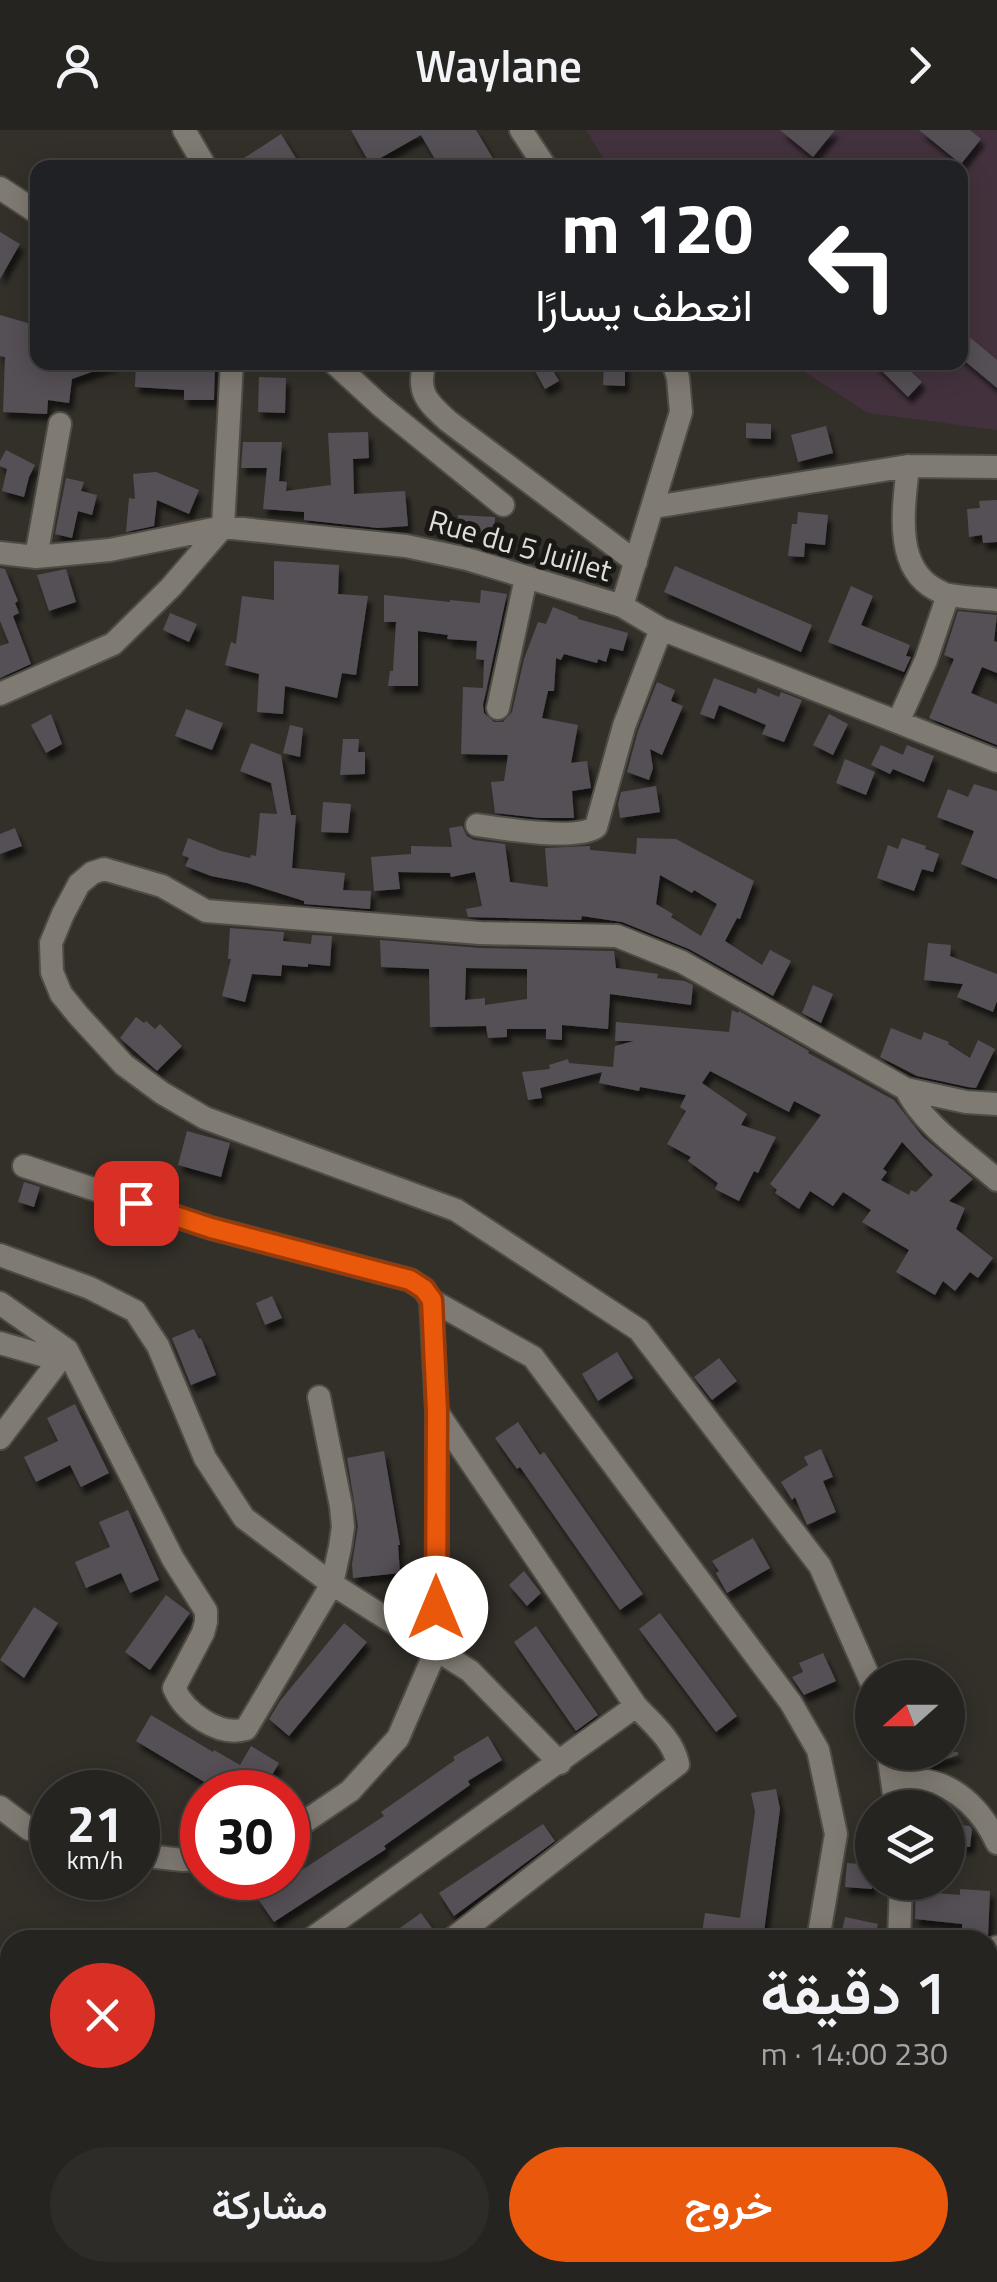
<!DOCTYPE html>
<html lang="ar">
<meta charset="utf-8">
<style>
:root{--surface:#262420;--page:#2e2c29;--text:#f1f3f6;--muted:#a4a4a5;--line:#42413e;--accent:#ea580c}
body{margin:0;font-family:"Titillium Web",Vazirmatn,sans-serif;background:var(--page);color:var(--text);direction:rtl;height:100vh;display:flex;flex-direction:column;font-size:38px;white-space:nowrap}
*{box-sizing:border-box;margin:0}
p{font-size:32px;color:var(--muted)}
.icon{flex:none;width:55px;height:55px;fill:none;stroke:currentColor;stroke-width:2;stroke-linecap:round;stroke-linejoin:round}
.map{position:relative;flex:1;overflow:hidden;direction:ltr}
.side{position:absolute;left:0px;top:1800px;width:998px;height:352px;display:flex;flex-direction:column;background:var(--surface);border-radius:30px 30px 0 0;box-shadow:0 5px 25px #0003,0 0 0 2px var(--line);direction:rtl}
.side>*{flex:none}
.top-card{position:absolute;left:30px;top:30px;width:938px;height:210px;border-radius:20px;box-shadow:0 5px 25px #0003,0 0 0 2px var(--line);direction:rtl;background:#202124;color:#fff;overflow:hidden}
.needle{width:65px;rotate:249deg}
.tools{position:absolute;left:855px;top:1530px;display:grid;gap:20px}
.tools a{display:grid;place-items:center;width:110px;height:110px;border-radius:50%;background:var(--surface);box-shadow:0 5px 25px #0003,0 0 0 2px var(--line);font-size:50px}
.speed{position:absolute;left:30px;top:1640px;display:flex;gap:20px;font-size:50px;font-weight:700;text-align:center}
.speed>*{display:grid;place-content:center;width:130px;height:130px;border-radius:50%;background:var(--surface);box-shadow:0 5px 25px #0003,0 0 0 2px var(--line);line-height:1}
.speed small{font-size:25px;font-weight:400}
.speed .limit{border:15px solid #d22;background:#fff;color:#111}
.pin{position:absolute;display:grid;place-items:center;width:85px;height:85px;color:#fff;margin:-42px;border-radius:20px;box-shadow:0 5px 15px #0006}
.me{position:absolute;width:110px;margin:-55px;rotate:0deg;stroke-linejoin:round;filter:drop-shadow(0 0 8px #0008)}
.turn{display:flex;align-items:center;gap:35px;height:210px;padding:0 50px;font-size:45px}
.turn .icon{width:130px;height:130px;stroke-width:2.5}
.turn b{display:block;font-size:70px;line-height:85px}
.round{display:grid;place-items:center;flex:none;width:105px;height:105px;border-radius:52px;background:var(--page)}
.summary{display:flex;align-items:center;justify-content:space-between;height:170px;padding:0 50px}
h1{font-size:60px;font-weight:600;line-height:75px}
.primary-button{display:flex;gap:20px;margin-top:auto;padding:20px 50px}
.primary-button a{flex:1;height:115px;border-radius:60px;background:var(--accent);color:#fff;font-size:40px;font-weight:600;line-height:115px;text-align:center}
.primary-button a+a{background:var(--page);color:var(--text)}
header{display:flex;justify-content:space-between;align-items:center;height:130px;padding:0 50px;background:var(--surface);font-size:45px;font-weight:600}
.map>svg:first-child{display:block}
.education{fill:#43323d}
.building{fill:#545057;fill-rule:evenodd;filter:url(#shadow)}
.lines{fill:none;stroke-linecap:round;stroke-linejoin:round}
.minor-casing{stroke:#4e4c46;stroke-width:26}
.minor{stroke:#7f7b73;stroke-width:22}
.route-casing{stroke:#983908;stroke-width:25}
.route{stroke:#ea580c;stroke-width:18}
.labels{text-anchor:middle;stroke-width:10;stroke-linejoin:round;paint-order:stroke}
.street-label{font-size:30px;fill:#e1dfda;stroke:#1a1815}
</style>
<header><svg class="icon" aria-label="forward" viewBox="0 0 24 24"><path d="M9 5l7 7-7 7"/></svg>Waylane<svg class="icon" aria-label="person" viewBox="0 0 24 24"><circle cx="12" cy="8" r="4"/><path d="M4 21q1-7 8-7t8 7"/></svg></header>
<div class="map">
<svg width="997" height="2152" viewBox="0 0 997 2152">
<defs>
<filter id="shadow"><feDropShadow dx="4" dy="7" stdDeviation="2.5" flood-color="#0009"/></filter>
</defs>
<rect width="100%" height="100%" fill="#33302a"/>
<path class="education" d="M586,0H997V300L868,283L791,233L960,232V38L609,37Z"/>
<path class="building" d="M351,0H476L495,32L486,38H440L421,5L370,34Z
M780,0H835L813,27Z
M919,0H970L981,9L961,34Z
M281,4L302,38H229Z
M0,102L20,114L0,149Z
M0,185L38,196V232H114V234L72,249L69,273L48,270L47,284L3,282L5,227L0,226Z
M966,204L997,230V258L960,227V212Z
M136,232H215L214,270H184V260L135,257Z
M530,232H548L559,251L545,259Z
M604,232H625V256L603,255Z
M873,232H901L922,252L908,267Z
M259,247L286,248L285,283L258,282Z
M746,293L771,294V309L746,308Z
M826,296L833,323L798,332L791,305Z
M368,302L369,328L353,329L354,364L405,361L408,396L378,398L304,390V382L263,379L267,338H241L243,312H282L279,351L287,352L286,361L331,355L328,303Z
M6,320L35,335L29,347L24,367L2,361L7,339L0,336V331Z
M156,342L199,360L189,384L157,370L154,396L126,402L129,368L135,369L133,344Z
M66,348L84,352L81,361L97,365L92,385L78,381L72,408L55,404Z
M997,370V412L983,413L982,405L969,407L967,379L980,378L979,371Z
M798,382L828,385L825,415L805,413L804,427L788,426L792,394H797Z
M458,385L495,387L494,412L458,411Z
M274,431L339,435L338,464L368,466L356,545L342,543L337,568L285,556L283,584L257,582L259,544L225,535L231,512L236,514L242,466L274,470Z
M675,436L812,495L801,522L664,462Z
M0,438L5,439L18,471L15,473L19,483L13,486L31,534L0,548V516L9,513L0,491Z
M66,439L76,472L49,481L37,445Z
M851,456L873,466L861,495L910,515L906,526L911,527L904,542L828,512Z
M481,460L507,464L483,575L484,583L494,592H503L512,582L524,529L538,492L546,494L553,477L578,487V489L628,503L623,521L610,518L606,532L598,529L597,533L564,524L561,530L556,528L554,561H548L542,588L578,595L571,633L587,631L591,658L572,661L574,688H540L495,683L491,652L504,651L508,625L461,624L463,557L483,558L484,530L476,529L477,511L447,509L448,505L418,501V556H388L390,541H393L396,492H384V465L450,472V470L480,473Z
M958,481L997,485L994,511L997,512V543L982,537L971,563L997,574V615L929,588L954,529L944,525Z
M170,483L197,494L189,512L163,500Z
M714,548L756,564L758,558L779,567L781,562L802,570L784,612L762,604L766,595L719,575L714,589L700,584Z
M657,552L675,560L671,571L683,576L662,625L650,619L653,638L649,650L627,642L638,601Z
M186,579L223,593L212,620L175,606Z
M51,584L62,614L46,623L31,595Z
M829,584L848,594L833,625L813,615Z
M290,595L303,598L300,627L283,623Z
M343,609H359L358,622H365V644L340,645Z
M251,613L281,625L291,685H296L292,738L345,743L343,760L371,761L370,779L304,774V771L247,753L211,746L185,736L189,728L182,725L188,708L221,721L250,728L251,725L256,726L260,683L277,684L271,653L240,641Z
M881,615L903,625L907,615L934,626L924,652L893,639L890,644L871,635Z
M845,629L875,642L866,665L836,653Z
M974,654L997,661V749L961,734L974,701L937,687L948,659L968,667Z
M656,656L660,682L620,688L618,674L621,662Z
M323,672L351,674L348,703L321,702Z
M462,696L467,706L474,710L505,714L510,752L548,757L545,718L590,716V720L636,724L637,708L676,709L754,751L740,789L737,788L725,811L762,835L770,820L791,831L773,866L689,819L622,792L582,786L581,790L468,787L466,779L482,776L475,742L451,747L450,743L398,742L400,759L374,761L371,727L411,724V716L452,717L449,698ZM660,745L692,763L694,760L717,774L701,806L671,787L673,784L656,774Z
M15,698L22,716L0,724V704Z
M902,708L926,716L925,719L939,724L933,742L922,739L914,761L877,748L888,715L898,719Z
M230,798L284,802L283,811L311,814L312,805L332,806L330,836L308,834V837L282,835L281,846L252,844L245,872L222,866L231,829H228Z
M380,810L480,818L614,821L616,838L658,844L657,848L685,851L693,855L691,875L610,864L608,899L562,895V910L546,909V899H507V907L488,908L486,896L430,897L429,839L381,837ZM466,838L527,839V869L485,875V868L465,870Z
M928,813L951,815L950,826L997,844V871L993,882L957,867L963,854L924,850Z
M813,855L833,864L821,893L802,883Z
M732,880L738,883L739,881L809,921L808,923L894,970L923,1007L973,1049L949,1071L965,1078L956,1099L993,1128L978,1148L970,1142L955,1161L943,1151L935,1165L896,1142L909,1120L862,1092L871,1080L843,1062L833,1076L810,1061L799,1079L775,1063L777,1060L770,1054L821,985L794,971L789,982L710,941L702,953L747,984L741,995L776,1007L758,1043L754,1041L739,1071L715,1059L718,1053L688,1031L691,1027L667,1014L686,981L680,977L686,965L640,957L639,961L599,953L602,942L540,958L542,968L528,970L522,942L550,939L549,935L568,929L569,933L613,937L615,916L634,911H615L616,892L729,902ZM902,1012L933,1045L916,1062L911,1060L909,1065L881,1050L887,1042L883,1039Z
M136,887L144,893L146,891L155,899L160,894L182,916L157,941L120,908Z
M891,898L921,910L924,902L949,912L948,914L970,928L978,910L995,919L976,958L968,957L917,946L880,927Z
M187,1001L230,1013L221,1047L178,1035Z
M24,1052L40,1057L34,1077L18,1072Z
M272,1166L282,1188L265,1195L256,1173Z
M194,1199L199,1209L201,1208L216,1245L191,1255L172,1208Z
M617,1222L633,1248L598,1271L582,1244Z
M719,1228L737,1251L712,1270L694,1247Z
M75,1274L109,1343L81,1357L70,1335L36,1352L24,1327L58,1311L47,1288Z
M518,1292L540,1325L544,1322L643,1464L620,1480L520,1337L517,1339L495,1308Z
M821,1319L833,1347L823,1351L836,1382L807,1395L795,1367L792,1370L781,1352L808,1335L804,1327Z
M384,1321L400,1415H398L400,1443L353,1448L352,1434L358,1396L347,1328Z
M128,1380L159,1450L130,1463L121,1443L86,1458L75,1432L110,1417L99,1392Z
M753,1408L770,1438L727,1463L716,1443L719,1441L712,1431Z
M524,1441L541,1463L527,1476L509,1455Z
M166,1465L190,1483L150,1540L125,1522Z
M34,1477L58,1493L24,1548L0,1530Z
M660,1483L737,1586L716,1602L639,1499Z
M344,1493L367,1512L289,1606L269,1589L280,1571Z
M536,1496L598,1585L576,1601L514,1512Z
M823,1523L836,1551L804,1565L792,1547L803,1542L799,1533Z
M151,1585L213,1622L214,1620L240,1635L251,1616L279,1633L262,1662H221L136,1611Z
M488,1606L502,1630L468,1651L470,1655L384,1716L386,1719L274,1792L258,1769L384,1686L381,1682L455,1630L453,1627Z
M904,1622H958V1625L926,1636L909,1635Z
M776,1659L780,1679L763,1810H701L705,1783L740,1788L755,1682L751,1663Z
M543,1694L555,1711L454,1786L439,1763Z
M948,1694L970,1696L972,1700L970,1717L948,1715Z
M847,1733L872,1735V1759L845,1757Z
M916,1752H923V1762L960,1765V1759L990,1761L988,1806L984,1810H962V1794L915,1789Z
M421,1783L437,1805L436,1810H383Z
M845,1787L878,1794L874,1810H840Z"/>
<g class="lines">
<g class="minor-casing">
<path id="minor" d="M184,0L206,38
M521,0L546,38
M0,58L38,83
M333,232L381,276L503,375
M425,232C416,262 427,272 448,291L636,432
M908,336C904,376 893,436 935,459C939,461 945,465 950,465C965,468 981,468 997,470
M654,377L908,336L997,337
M0,423L36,427L110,420L223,397L406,416L467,429L622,476L661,499L997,631
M36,427L60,294
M622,476L681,282L678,248L673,232
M0,564L113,514L171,457L223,397L232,232
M498,578L526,448
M898,592L926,530L948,465
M477,695C503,699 576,711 596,697L624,596L661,499
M906,959C922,994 968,1024 997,1050
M24,1036L211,1098L410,1150L424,1159L431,1170L437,1282V1518L398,1608L350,1661L288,1703
M0,1125L90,1158L135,1181L158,1216L205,1328L244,1388L332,1454L470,1541L560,1633
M431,1170L533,1227L791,1573L818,1620L836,1704L818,1810
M0,1173L67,1220L173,1429L206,1481V1492L203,1503L174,1558C185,1583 219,1607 246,1599L332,1454L340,1417L343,1397L341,1376L319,1267
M0,1213L59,1230
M437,1282L636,1576C653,1594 673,1610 678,1634L451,1810
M0,1308L67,1220
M872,1554L820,1436L639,1200L456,1080L205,988L162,963L124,935L78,885L61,864L52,842L51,813L63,784L79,754L92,743L104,739L162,756L206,781L480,803L617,806L682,832L906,959L966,972L997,974
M888,1622L896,1678
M893,1651C903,1651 915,1649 926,1651C959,1656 984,1684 997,1713
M0,1677L29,1699L52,1705
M138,1725L183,1730L202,1729
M310,1810L636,1576
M899,1810L901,1752
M988,1894L997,1817
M988,2087L997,2089
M153,2142L178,2152
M84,2152L125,2142
M244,2152L271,2142"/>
</g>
<use href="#minor" class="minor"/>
</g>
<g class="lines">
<g class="route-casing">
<path id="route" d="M136,1073L211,1098L410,1150L424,1159L432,1170L437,1282L436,1478"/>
</g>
<use href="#route" class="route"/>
</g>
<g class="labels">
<g class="street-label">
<text transform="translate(520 416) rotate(16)" y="10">Rue du 5 Juillet</text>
</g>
</g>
</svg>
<div class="tools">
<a><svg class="needle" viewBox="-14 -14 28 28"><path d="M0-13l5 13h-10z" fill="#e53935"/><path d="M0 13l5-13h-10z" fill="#a4a4a5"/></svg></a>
<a><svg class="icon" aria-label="layers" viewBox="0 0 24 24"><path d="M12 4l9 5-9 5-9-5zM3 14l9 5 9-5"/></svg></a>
</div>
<div class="speed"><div>21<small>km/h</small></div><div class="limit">30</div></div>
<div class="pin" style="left:136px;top:1073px;background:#d93025"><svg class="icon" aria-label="arrive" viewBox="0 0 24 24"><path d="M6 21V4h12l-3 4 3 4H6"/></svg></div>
<svg class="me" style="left:436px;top:1478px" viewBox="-20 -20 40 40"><circle r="19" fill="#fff"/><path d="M0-13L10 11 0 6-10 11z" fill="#ea580c"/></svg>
<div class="top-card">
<div class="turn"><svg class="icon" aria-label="left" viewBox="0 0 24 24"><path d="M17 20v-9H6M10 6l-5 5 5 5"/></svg><div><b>120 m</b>انعطف يسارًا</div></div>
</div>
<section class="side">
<div class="summary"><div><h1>1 دقيقة</h1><p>230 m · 14:00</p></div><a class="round" style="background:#d93025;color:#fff"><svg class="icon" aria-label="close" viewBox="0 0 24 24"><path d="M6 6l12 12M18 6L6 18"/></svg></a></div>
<div class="primary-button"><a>خروج</a><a>مشاركة</a></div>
</section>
</div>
